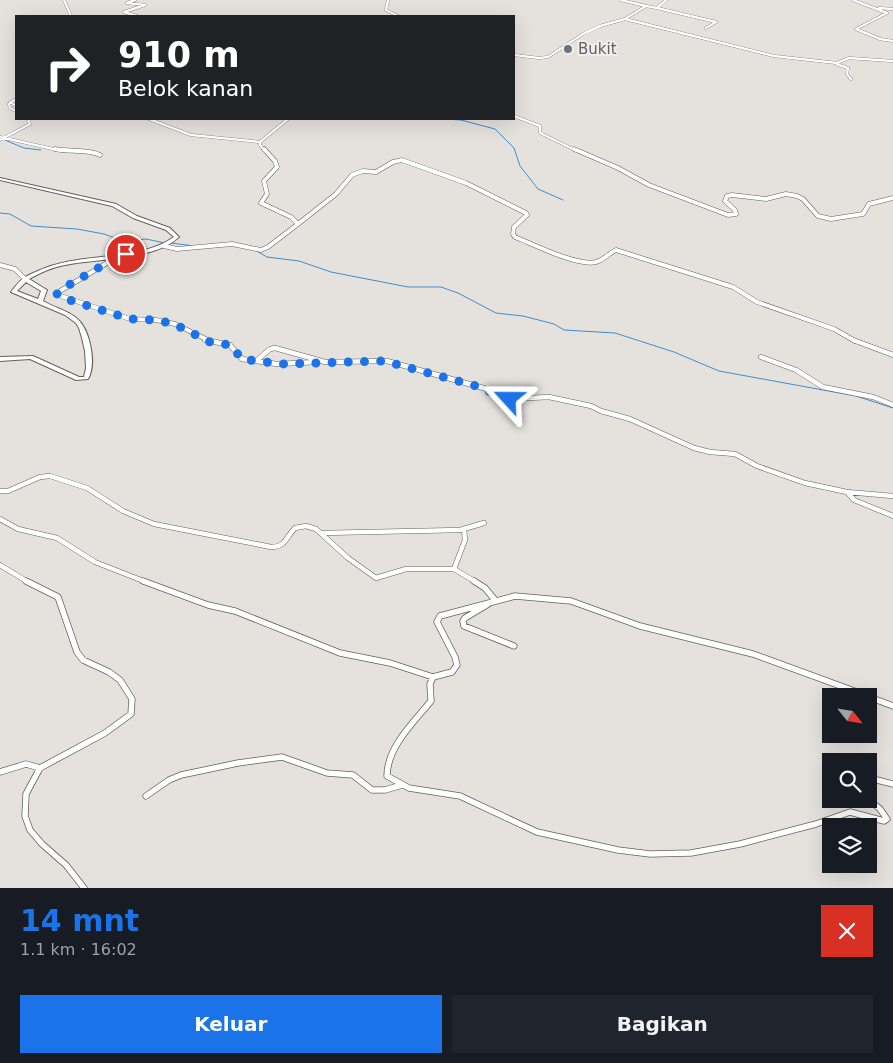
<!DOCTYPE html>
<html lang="id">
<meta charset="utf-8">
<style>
:root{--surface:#171b24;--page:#20242c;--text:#f1f3f6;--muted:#9ea1a6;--accent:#1a73e8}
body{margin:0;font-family:"DejaVu Sans",sans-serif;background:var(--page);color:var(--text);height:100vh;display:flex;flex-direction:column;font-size:19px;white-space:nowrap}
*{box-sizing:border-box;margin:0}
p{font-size:16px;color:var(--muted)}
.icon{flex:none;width:28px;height:28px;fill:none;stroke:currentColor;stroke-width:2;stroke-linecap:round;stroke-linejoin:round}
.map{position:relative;height:888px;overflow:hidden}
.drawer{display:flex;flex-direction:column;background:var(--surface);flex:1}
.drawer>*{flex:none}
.banner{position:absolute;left:15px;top:15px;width:500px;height:105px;border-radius:0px;box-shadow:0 5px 20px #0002;background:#202124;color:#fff;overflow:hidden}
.needle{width:32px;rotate:120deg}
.controls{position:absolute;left:822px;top:688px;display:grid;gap:10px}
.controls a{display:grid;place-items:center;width:55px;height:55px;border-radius:0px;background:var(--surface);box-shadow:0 5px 20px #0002;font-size:25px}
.pin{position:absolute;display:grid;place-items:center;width:42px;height:42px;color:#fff;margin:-21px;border:2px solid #fff;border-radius:50%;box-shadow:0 1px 5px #0007}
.me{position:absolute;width:55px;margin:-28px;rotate:294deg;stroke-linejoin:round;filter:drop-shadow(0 0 4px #0008)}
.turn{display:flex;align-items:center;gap:18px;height:105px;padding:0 20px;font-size:22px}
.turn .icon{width:65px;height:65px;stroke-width:2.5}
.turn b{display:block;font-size:35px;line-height:42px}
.round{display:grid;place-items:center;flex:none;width:52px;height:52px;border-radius:0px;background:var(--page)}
.overview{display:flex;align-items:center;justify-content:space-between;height:85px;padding:0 20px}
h1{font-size:30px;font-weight:600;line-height:38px;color:var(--accent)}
.cta{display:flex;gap:10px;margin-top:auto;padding:10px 20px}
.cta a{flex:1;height:58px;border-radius:0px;background:var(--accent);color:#fff;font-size:20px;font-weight:600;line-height:58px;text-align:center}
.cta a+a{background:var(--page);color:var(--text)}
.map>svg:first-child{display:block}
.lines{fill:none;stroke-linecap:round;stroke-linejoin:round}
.stream{stroke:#3e8dce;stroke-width:1}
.street-far3-casing{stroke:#64615d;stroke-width:3}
.street-far2-casing{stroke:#64615d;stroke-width:5}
.street-far1-casing{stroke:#64615d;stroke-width:5.5}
.street-casing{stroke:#64615d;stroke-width:7}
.secondary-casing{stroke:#64615d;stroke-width:2}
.street-far3{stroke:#fff;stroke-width:2.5}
.street-far2{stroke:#fff;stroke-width:4}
.street-far1{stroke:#fff;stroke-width:4.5}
.street{stroke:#fff;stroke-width:5.5}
.secondary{fill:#fff;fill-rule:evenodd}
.route{stroke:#1a73e8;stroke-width:9;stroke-dasharray:0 16.2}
.worship-dot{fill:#6b7280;stroke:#f2efea;stroke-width:2}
.labels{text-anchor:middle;stroke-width:4;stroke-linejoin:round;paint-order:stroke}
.far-worship-label{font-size:15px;fill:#5b616d;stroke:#f2efea;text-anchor:start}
</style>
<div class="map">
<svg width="893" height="888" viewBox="0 0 893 888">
<rect width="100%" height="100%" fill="#e5e2dd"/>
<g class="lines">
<path class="stream" d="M446,119L461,120L495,129L514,148L520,166L538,189L563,200
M0,138L24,148L41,150
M0,213L10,214L31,226L77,229L104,234L123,241L146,239L165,243
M171,243L194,246
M255,250L267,257L299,261L331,272L408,287H441L458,293L496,313L523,316L554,324L564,330L615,333L674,352L719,371L856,396L893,408"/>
<g class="street-far3-casing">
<path id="street-far3" d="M64,0L71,16
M135,0L127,3L145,5L124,12L137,16
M388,0L386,10L398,16
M621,0L646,6
M853,0L887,13L856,29L880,39L893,41
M657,8L716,22L706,28
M879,8L893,9
M625,19L774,56L837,63L849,58L893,61
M514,55L539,58L548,57L583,34L600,26L625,19L646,6L657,8L666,0
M836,64L848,68L847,74L851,79
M16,99L9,104L10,108L16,111
M10,102L16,106
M514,116L540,126V133L577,151
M149,119L191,135L260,142L288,119
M0,137L62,151
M0,140L30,124L28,119
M260,142V145L265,151"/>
</g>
<g class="street-far2-casing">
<path id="street-far2" d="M55,149C68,152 90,149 100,155
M574,149L618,168L649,185L728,215L736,214L735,210L725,201L727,196L732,195L766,199L786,194L797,196L803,199L818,216L831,219L863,214L869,204L893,198
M298,224L336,194L352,175L363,171L376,172L393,162L402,160L466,183L526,213L527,215L514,227L513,234L515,237C533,244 578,267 596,262C604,260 609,253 616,250L733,287L757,302L834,329L855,341
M164,246L177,249L232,244L261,250L268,247L298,224L291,217L261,203L267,194L264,181L277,167L275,161L264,149
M111,257L107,263L60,291L58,295L130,319L156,320L175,324L210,341
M0,265L15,269L25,279"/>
</g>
<g class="street-far1-casing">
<path id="street-far1" d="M205,340L230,345L242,359L277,364L317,362
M853,340L893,355
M761,357L796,370L823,387L873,397L893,405
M257,360L270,349L275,348L325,362L387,361L487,389L492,394L509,399L549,397L591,406L601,411L630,419L694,448L710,452L735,454L757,466L805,483L847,492
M0,491H8L40,477L50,476L87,488L123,511L154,524L271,547C286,547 286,537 295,528L306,526L316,529L348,558L376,578L406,569H454L476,582
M893,496L847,492L854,500L893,516
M0,519L18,529L57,538L95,562L146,582
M322,533L460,530L484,523
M0,565L28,582
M454,569L465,540L464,529"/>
</g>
<g class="street-casing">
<path id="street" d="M26,581L58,597L77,652L83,660L109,672L120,680L132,699L131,714L105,733L40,768L26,794L25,816L30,830L42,844L66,865L84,888
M143,581L208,605L235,611L340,653L390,663L433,677L452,672L457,665L455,657L437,622L440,616L515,596L571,601L640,626L753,654L868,696
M474,581L485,588L495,600L465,618L463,621L464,626L514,646
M433,677L430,684L431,701C414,722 387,747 387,776L409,788L460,796L537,832L618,850L650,854L691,853L740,844L816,824L850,812L884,821L887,819L880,809L868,799
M869,697L893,706
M0,772L26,764L40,768
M869,778L893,784
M146,796L169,780L181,775L238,763L282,757L327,773L353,775L372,790H385L402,785"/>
</g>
<g class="secondary-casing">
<path id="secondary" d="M0,178L116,204L137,216L170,228L179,237C153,261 98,258 65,265C52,267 40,273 29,279L47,290L43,301C53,307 66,310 75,317C90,327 97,364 88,379L76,380L30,359L0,361V357L33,356L79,377H84L86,368L85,351L82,338L79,328L76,323L65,315L11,292C15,287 19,281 24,278C28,275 33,273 38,271C80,251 137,263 174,237L166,230L133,218L112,206L0,180ZM26,282L41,291L38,299L17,291Z"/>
</g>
<use href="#street-far3" class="street-far3"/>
<use href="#street-far2" class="street-far2"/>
<use href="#street-far1" class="street-far1"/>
<use href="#street" class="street"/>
<use href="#secondary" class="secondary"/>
</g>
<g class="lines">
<path class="route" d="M126,254L111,257C108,266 67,283 57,294L60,297L130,319L156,320L174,324L210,342L230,345L242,359L281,364L384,361L487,389L492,394L509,399"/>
</g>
<circle class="worship-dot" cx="568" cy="49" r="5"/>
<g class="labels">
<g class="far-worship-label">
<text x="578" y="54">Bukit</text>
</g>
</g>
</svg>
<div class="controls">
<a><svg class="needle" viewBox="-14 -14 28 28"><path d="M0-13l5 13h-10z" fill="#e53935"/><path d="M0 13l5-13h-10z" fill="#9ea1a6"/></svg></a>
<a><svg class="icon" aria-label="search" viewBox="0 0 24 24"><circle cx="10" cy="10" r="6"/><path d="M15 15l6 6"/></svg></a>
<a><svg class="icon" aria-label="layers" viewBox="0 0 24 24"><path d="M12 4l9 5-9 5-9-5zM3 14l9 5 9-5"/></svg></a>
</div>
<div class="pin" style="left:126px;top:254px;background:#d93025"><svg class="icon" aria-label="arrive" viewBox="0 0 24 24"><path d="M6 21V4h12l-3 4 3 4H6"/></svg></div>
<svg class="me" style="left:509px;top:399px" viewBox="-20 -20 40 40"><path d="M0-17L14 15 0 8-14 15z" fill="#1a73e8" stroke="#fff" stroke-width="4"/></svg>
<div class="banner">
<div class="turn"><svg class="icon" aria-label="right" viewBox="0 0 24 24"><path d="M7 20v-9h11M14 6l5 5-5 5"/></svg><div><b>910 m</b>Belok kanan</div></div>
</div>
</div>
<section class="drawer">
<div class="overview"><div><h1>14 mnt</h1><p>1.1 km · 16:02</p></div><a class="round" style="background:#d93025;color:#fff"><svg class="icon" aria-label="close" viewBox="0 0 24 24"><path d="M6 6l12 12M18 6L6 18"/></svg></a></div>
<div class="cta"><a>Keluar</a><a>Bagikan</a></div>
</section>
